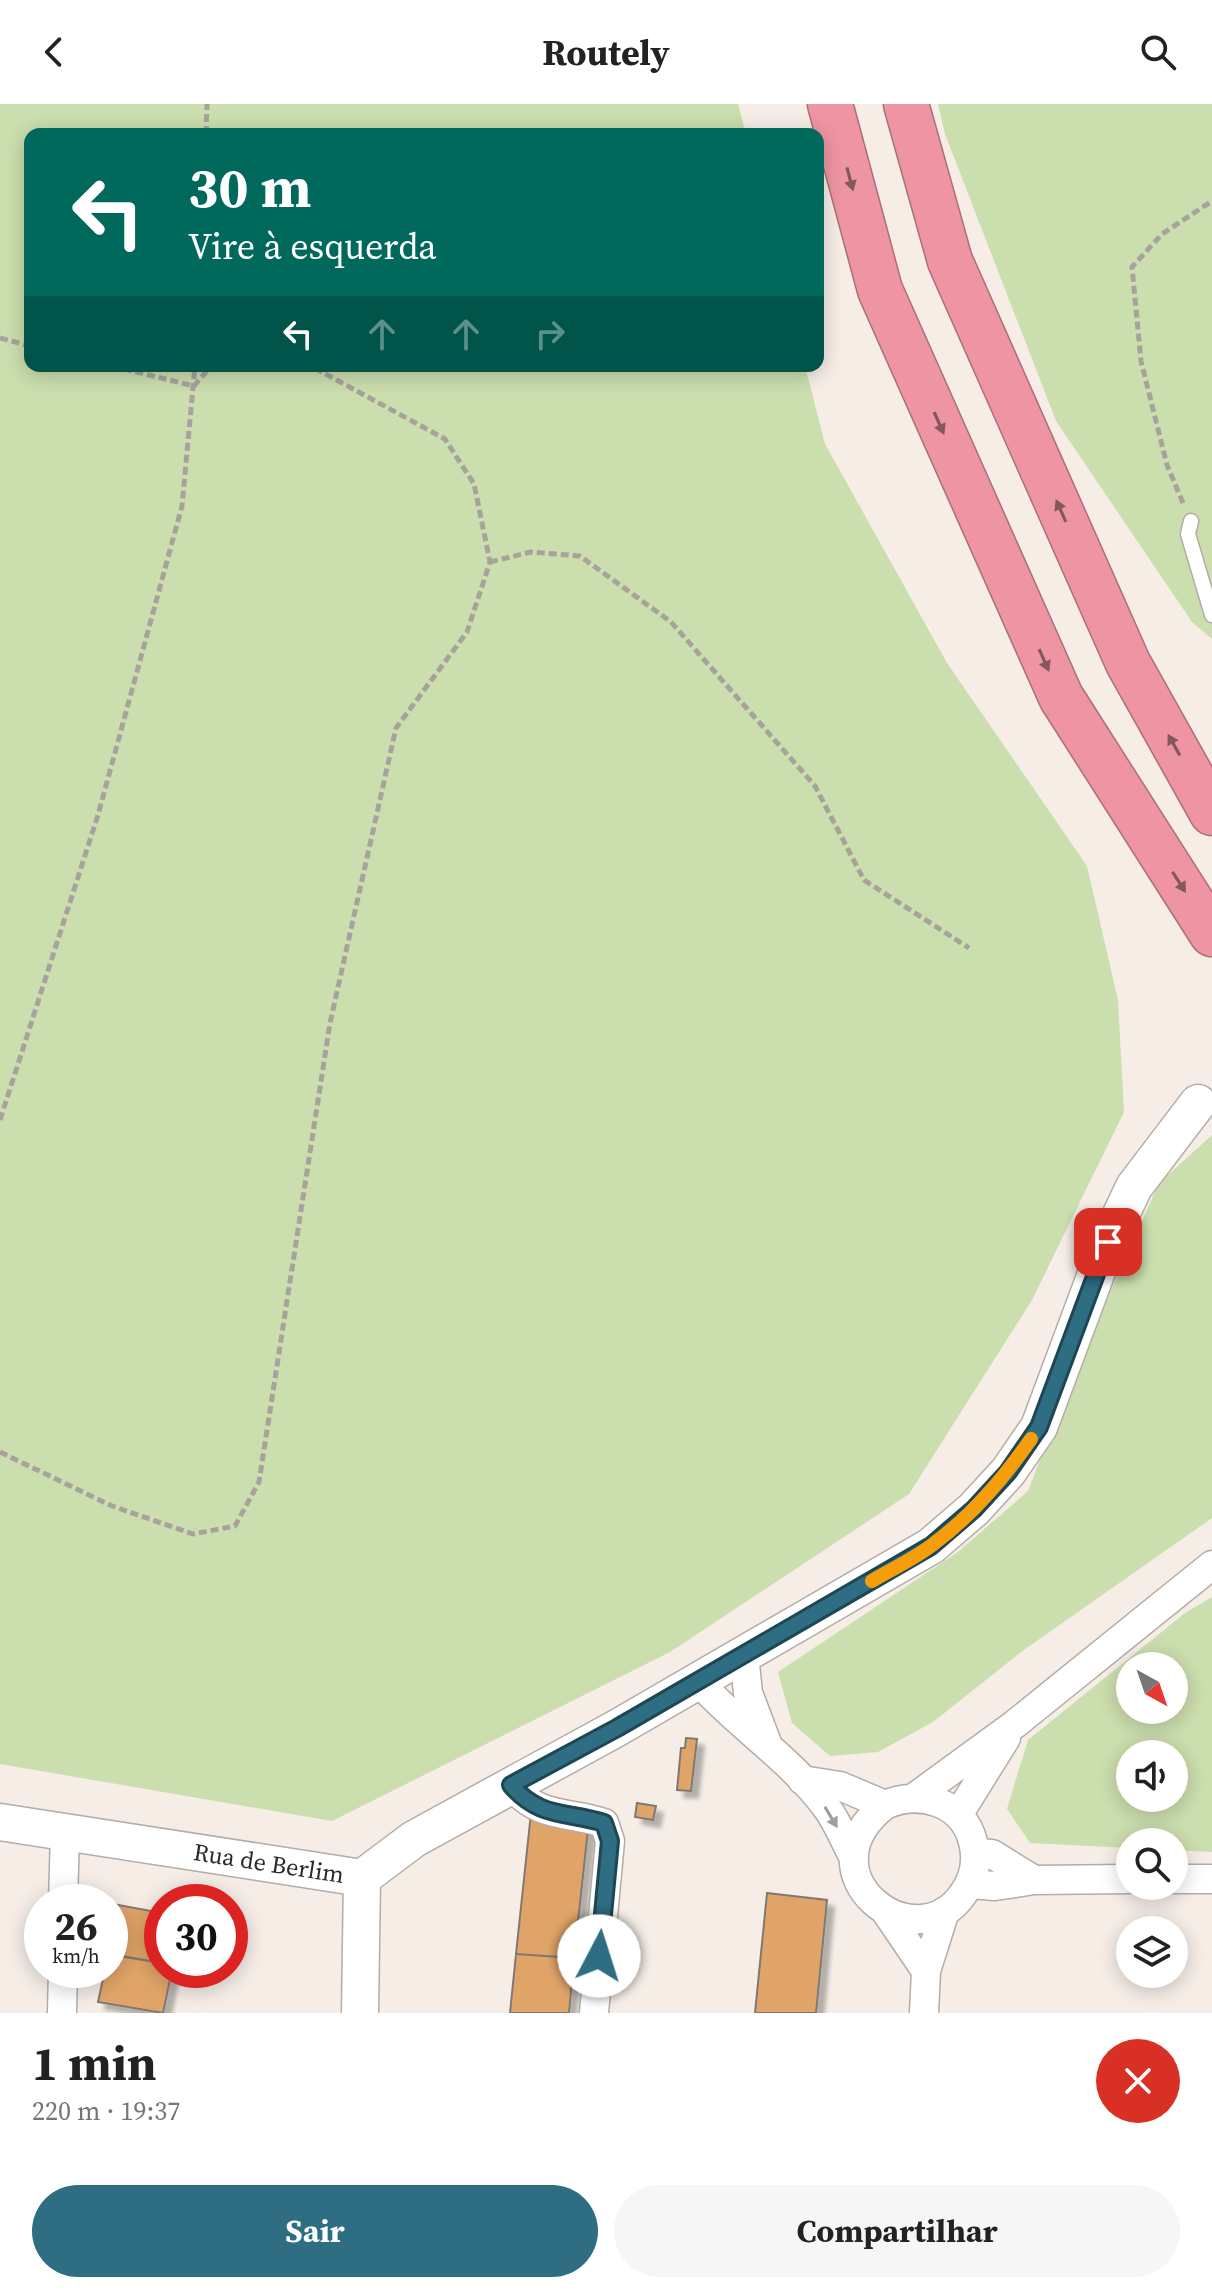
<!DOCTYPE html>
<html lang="pt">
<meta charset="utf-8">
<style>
:root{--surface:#fff;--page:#f6f6f6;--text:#222;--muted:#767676;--accent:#2e6d82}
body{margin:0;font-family:"Source Serif 4",serif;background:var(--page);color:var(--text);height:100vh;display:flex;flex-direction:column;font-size:30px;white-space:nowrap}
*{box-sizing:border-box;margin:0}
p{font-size:26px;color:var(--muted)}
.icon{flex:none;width:44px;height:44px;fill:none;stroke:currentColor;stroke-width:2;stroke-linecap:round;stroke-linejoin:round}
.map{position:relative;height:1909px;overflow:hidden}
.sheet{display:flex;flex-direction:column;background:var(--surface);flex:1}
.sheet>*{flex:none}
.top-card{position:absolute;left:24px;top:24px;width:800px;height:244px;border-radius:16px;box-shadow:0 4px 20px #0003;background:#00695c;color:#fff;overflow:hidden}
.needle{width:52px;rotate:140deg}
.tools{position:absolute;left:1116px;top:1548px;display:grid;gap:16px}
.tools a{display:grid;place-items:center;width:72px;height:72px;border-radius:50%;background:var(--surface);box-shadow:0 4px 20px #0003;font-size:40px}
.speed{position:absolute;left:24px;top:1780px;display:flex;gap:16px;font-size:40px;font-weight:700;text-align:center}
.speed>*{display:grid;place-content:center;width:104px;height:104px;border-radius:50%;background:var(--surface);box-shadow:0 4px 20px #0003;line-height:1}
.speed small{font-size:20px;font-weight:400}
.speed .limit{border:12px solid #d22;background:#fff;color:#111}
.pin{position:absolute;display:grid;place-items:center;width:68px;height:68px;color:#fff;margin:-34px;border-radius:16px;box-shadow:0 4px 12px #0006}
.me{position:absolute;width:88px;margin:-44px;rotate:5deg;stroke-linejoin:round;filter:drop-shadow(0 0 6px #0008)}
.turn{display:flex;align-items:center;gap:28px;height:168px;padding:0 32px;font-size:36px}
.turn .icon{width:104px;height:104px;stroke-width:2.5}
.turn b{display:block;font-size:56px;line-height:68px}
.lanes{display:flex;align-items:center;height:76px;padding:0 32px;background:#0003;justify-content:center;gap:40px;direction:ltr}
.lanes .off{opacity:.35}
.round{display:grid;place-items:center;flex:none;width:84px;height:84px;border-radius:42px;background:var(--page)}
.head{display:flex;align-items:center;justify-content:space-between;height:136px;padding:0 32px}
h1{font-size:48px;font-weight:700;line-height:60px}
.action{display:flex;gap:16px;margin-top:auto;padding:16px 32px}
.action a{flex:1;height:92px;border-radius:48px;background:var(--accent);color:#fff;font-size:32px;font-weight:700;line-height:92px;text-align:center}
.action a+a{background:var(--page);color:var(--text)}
header{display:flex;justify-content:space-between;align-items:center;height:104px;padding:0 32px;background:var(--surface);font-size:36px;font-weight:700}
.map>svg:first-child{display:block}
.green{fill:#cbdead;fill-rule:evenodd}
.building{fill:#e1a467;stroke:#807973;stroke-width:2;filter:url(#shadow)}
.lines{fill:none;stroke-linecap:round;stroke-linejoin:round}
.service-casing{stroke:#b4aca6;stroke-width:17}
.minor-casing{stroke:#b4aca6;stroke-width:31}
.tertiary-casing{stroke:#b4aca6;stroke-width:39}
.motorway-casing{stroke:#aa6f77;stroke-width:47}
.path{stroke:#a8a29c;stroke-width:5;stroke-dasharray:8 4;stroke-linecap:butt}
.service{stroke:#fff;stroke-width:14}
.minor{stroke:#fff;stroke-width:28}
.tertiary{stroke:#fff;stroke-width:36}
.motorway{stroke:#ee94a3;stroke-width:44}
.oneway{fill:#83595e}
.oneway2{fill:#a09f9d}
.route-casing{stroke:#1e4754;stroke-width:20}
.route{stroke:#2e6d82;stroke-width:14}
.slow{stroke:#f59e0b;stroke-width:14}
.labels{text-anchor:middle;stroke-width:8;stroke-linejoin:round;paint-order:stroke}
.street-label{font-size:24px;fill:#2c2926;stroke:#fff}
</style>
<header><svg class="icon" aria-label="back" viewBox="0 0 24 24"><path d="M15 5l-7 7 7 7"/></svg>Routely<svg class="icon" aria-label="search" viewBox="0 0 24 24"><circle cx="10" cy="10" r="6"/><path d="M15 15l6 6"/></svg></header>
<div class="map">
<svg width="1212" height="1909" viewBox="0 0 1212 1909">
<defs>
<filter id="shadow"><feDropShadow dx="7" dy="7" stdDeviation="2" flood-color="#0004"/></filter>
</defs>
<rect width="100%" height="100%" fill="#f5ede6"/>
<path class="green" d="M0,0H738L746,30H30V262H805L825,340L947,559L1087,762L1118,896L1124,1008L1032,1196L909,1390L670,1548L332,1717L0,1660Z
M938,0H1212V535L1192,518L1056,317L945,30Z
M1212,1031V1414L1021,1548L933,1618L878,1648L830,1652L792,1619L778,1568L958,1448L1028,1387L1070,1278L1159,1079Z
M1212,1493V1748L1174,1746V1738H1130V1744L1030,1739L1007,1705L1028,1636L1185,1509ZM1174,1562V1606H1130V1562ZM1174,1650V1694H1130V1650Z"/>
<path class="building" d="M686,1634L697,1635L691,1687L677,1686L681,1644H685Z
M637,1699L656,1702L653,1716L635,1713Z
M531,1709L589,1716L574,1854L516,1850Z
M767,1789L827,1796L816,1909H755Z
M113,1800L162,1809V1859L110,1850V1816Z
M516,1850L574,1854L569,1909H510Z
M112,1851L162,1859V1866H172L163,1909L98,1898L104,1870H108L110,1866Z"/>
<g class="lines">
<g class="service-casing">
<path id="service" d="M1191,417L1188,430L1212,511"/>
</g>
<g class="minor-casing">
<path id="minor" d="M744,1551L748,1589L767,1639
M698,1577C738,1622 791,1655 827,1704C838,1719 845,1738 854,1754
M802,1676L840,1682L885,1701C919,1686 963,1697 973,1738C978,1757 974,1775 963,1790C915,1860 798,1769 885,1701
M511,1681C539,1715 567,1707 604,1719L610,1737L594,1909
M915,1693L1015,1620L1212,1461
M958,1711L1006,1634
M976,1749L992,1750L1034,1776
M1174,1775H1212
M970,1780L995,1782L1034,1776L1130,1775
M63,1798L65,1729
M886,1808L926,1867
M62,1909L63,1866
M924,1909L926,1867L945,1807"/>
</g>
<g class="tertiary-casing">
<g id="tertiary">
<path id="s1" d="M0,1718L362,1774L414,1735L617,1624L931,1442L974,1405L1008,1368L1039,1323L1108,1138L1134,1083L1198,999"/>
<path d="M360,1909L362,1774"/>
</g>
</g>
<g class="motorway-casing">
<path id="motorway" d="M830,0L880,186L1061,593L1212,830
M906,0L950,157L1128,559L1212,709"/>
</g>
<path class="path" d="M206,30L207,0
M0,234L30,242
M112,262L194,282L211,262
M1183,399L1167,361L1141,257L1132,163L1162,130L1212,97
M490,458L531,448L580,452L671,518L815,682L864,776L969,844
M0,1016L98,711L182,402L195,262
M0,1348L112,1402L193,1430L235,1422L259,1378L330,919L396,624L467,528L490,458L474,380L445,335L311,262"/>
<use href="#service" class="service"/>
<use href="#minor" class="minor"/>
<use href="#tertiary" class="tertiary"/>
<use href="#motorway" class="motorway"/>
</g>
<defs><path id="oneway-solid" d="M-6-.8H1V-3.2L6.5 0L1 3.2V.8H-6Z" transform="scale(2)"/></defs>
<g class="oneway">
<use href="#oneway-solid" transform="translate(850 75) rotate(75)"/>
<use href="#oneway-solid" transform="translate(939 319) rotate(66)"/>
<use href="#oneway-solid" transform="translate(1061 407) rotate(-114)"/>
<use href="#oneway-solid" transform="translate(1044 556) rotate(66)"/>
<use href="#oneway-solid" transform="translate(1174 641) rotate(-119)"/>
<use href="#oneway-solid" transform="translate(1179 778) rotate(57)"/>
</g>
<use class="oneway2" href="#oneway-solid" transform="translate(831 1713) rotate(59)"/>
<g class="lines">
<g class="route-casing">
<path id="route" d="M599,1852L610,1737L604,1719C567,1707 540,1715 511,1681L617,1624L931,1442L974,1405L1008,1368L1039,1323L1108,1138"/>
</g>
<use href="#route" class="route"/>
<path class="slow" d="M872,1477C892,1465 914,1455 932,1441C972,1412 1003,1375 1031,1335"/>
</g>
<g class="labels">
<g class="street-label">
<text dy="8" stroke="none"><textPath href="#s1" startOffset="272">Rua de Berlim</textPath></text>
</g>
</g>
</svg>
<div class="tools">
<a><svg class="needle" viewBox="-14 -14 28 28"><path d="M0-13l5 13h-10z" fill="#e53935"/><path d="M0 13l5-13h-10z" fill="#767676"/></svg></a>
<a><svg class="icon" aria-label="sound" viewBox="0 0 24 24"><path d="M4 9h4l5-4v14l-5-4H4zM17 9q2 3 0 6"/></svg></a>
<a><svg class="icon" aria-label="search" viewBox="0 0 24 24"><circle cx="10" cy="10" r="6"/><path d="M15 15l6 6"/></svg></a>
<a><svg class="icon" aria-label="layers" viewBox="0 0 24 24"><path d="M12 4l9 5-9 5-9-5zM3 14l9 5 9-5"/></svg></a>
</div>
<div class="speed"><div>26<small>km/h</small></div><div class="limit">30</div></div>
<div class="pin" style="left:1108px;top:1138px;background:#d93025"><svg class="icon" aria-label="arrive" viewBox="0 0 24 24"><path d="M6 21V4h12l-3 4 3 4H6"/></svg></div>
<svg class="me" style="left:599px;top:1852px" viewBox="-20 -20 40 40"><circle r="19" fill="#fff"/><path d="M0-13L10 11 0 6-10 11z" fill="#2e6d82"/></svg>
<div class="top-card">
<div class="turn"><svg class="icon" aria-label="left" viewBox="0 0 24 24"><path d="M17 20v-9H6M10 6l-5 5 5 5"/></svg><div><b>30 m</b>Vire à esquerda</div></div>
<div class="lanes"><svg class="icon" aria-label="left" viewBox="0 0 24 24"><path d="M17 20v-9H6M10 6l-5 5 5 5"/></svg><svg class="icon off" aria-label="ahead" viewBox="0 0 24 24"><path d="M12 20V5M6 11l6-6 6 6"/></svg><svg class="icon off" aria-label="ahead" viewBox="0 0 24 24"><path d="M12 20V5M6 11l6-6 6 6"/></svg><svg class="icon off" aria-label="right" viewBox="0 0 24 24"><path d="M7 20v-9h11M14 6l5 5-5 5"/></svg></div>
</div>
</div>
<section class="sheet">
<div class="head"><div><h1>1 min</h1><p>220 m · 19:37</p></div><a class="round" style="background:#d93025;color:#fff"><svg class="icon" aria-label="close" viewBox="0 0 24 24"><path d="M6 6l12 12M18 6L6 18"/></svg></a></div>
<div class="action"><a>Sair</a><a>Compartilhar</a></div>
</section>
